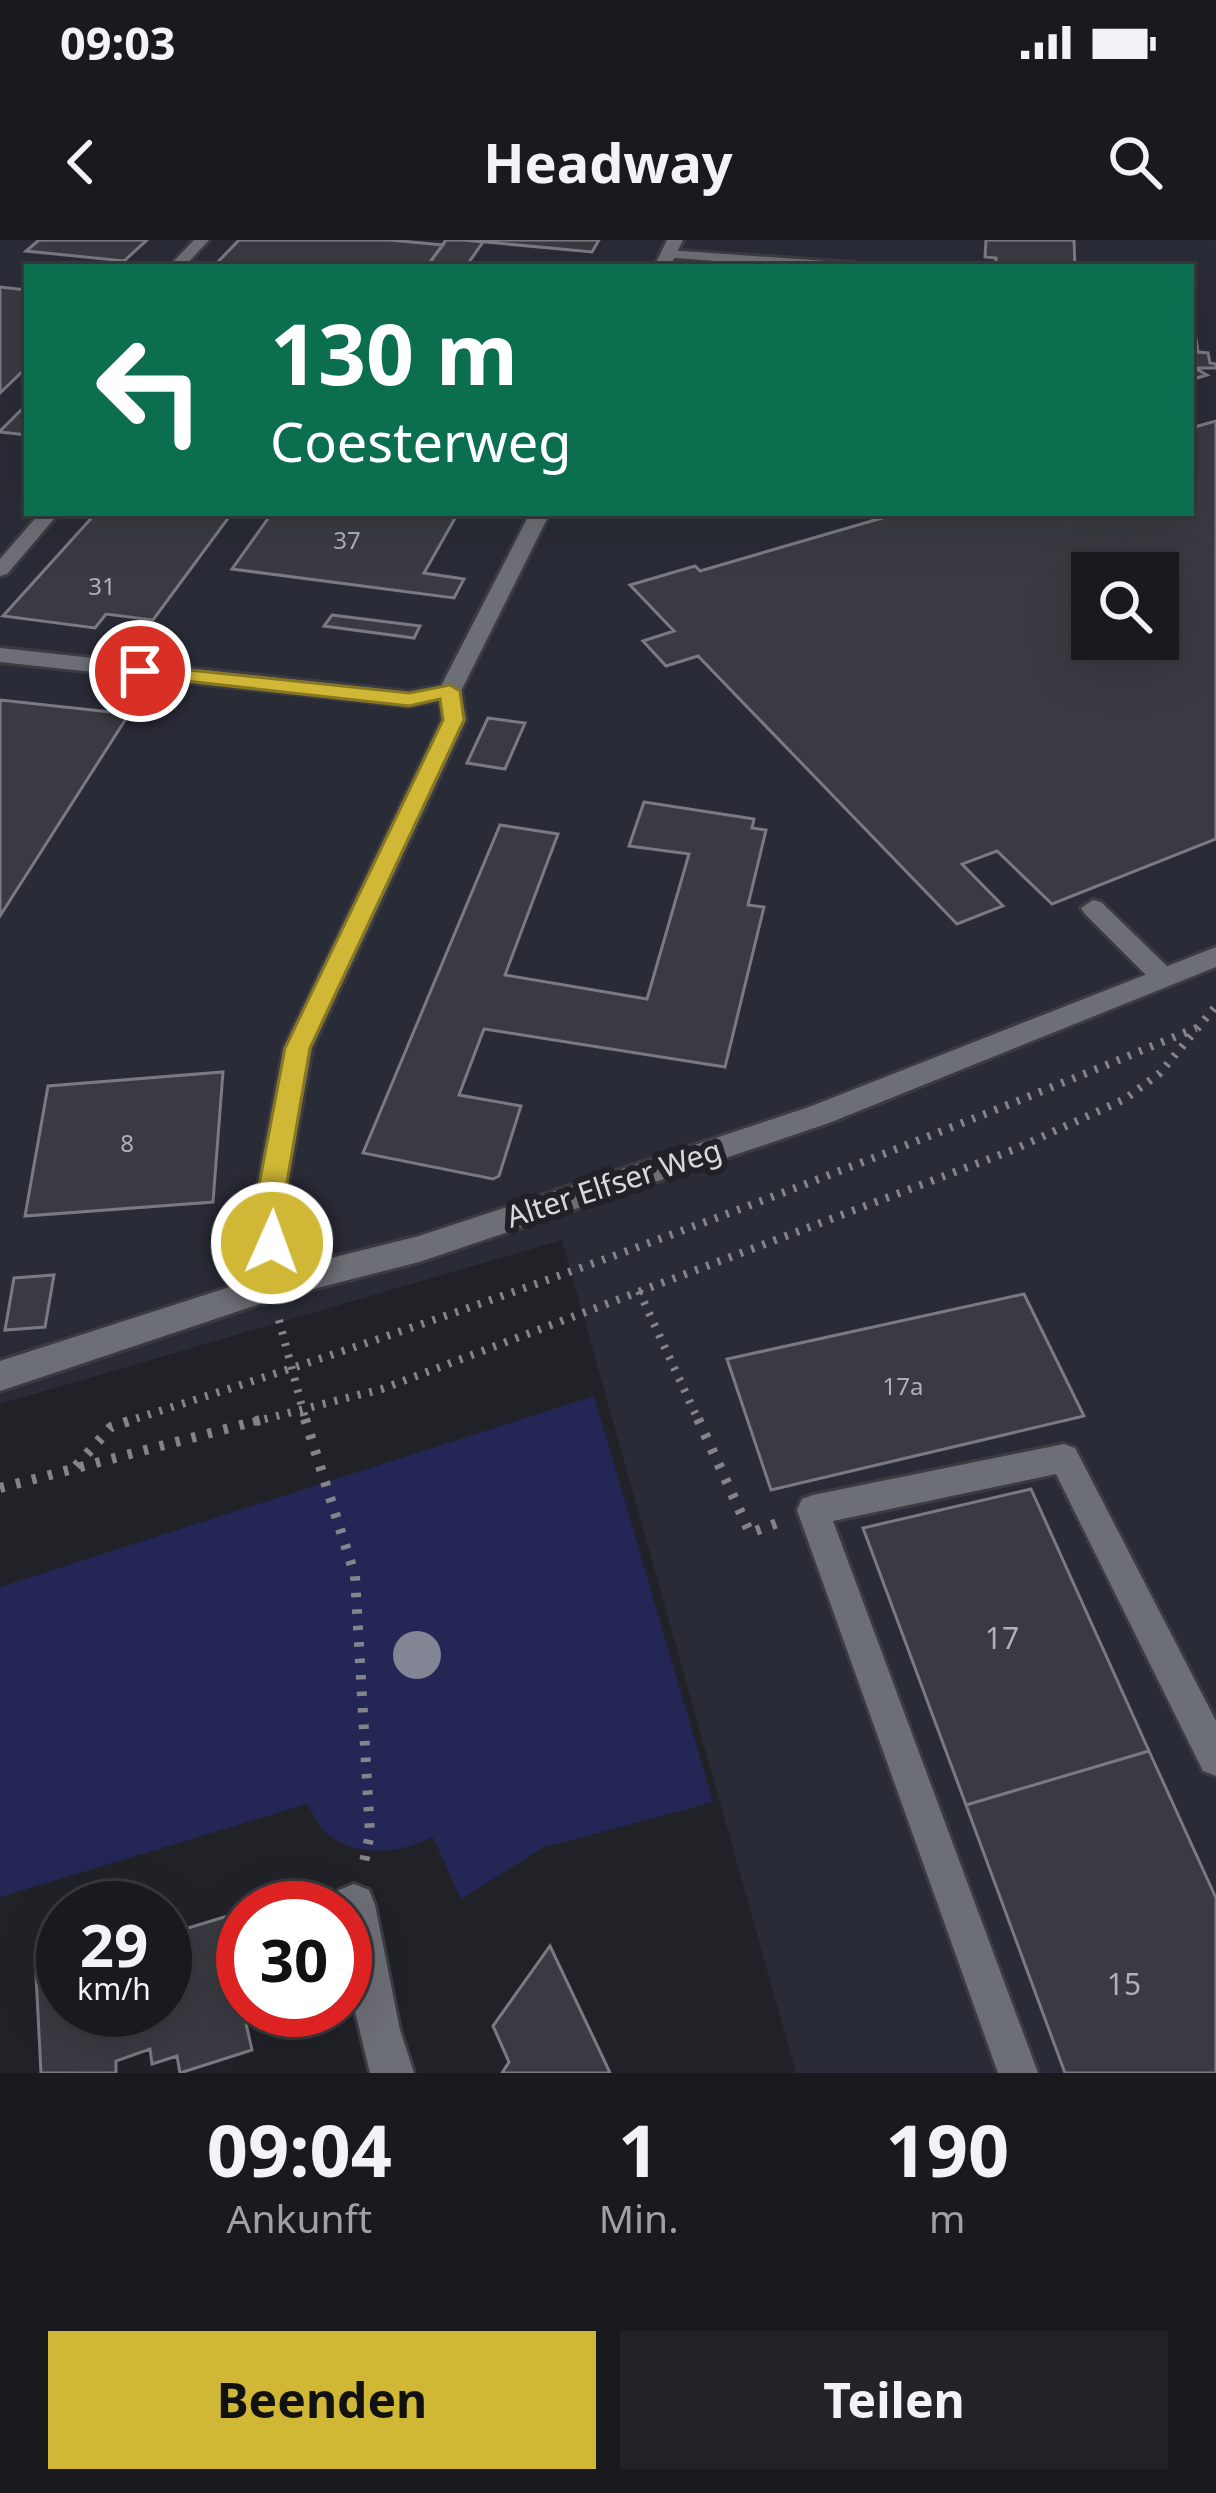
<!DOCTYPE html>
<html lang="de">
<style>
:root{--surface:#191a1e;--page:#222327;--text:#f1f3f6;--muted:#9fa1a4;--line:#37383c;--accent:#d0b736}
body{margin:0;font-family:"Noto Sans",sans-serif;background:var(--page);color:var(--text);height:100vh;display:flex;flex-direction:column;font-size:45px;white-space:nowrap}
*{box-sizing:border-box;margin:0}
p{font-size:39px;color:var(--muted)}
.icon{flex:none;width:66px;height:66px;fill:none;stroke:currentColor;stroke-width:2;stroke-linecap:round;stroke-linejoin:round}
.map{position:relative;height:1833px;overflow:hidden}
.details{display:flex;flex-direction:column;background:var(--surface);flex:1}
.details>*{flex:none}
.guide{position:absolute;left:24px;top:24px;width:1170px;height:252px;border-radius:0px;box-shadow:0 12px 48px #0002,0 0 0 3px var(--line);background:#0b6e4f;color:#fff;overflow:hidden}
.fabs{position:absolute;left:1071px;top:312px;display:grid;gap:24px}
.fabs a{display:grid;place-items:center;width:108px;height:108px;border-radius:0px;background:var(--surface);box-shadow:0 12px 48px #0002,0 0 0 3px var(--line);font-size:60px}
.speed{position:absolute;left:36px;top:1641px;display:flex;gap:24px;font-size:60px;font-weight:700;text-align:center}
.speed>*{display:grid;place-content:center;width:156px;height:156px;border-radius:50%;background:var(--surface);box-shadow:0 12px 48px #0002,0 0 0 3px var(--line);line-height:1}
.speed small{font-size:30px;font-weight:400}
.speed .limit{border:18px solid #d22;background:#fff;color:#111}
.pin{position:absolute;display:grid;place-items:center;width:102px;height:102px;color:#fff;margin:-51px;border:6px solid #fff;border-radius:50%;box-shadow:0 3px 12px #0007}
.me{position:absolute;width:132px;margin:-66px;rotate:2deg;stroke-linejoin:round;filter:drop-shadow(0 0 9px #0008)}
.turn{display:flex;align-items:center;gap:42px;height:252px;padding:0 48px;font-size:54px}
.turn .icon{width:156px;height:156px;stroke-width:2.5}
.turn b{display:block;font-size:84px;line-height:102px}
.eta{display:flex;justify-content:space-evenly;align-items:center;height:204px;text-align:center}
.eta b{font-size:72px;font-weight:700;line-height:84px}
.cta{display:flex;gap:24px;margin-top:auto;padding:24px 48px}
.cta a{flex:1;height:138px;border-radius:0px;background:var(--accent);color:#111;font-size:48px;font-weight:700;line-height:138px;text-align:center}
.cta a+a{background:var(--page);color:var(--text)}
.status{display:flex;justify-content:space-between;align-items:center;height:84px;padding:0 60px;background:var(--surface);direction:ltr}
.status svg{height:33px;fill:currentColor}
header{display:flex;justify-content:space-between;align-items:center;height:156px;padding:0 48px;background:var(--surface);font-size:54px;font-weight:700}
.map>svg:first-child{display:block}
.built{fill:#292b36;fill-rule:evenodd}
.green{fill:#242656}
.building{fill:#3a3b42;stroke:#797a82;stroke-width:3;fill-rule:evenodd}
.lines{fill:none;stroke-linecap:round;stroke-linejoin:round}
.service-casing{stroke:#3b3c42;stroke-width:6}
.minor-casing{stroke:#3b3c42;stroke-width:6}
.path-far1{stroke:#84858a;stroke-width:8;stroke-dasharray:3 9;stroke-linecap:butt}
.path{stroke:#84858a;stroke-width:10;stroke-dasharray:4.5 12;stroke-linecap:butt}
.service{fill:#6d6f76;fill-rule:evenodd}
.minor{fill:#6d6f76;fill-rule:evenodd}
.tree{fill:#828594}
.route{fill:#d0b736;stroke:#877723;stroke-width:3}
.labels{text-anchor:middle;stroke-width:12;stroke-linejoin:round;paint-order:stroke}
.number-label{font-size:24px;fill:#b0b1b6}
.street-label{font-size:30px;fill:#d7d8dc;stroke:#212228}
.near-number-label{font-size:30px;fill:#b0b1b6}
</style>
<div class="status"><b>09:03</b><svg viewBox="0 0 49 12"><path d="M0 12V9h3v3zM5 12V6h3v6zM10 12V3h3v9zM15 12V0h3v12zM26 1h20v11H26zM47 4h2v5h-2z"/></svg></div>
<header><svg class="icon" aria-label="back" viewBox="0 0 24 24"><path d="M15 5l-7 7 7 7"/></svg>Headway<svg class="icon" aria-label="search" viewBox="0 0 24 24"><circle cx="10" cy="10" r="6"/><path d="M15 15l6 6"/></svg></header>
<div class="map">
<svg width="1216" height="1833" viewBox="0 0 1216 1833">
<rect width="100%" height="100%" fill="#212228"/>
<path class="built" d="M0,0H1216V1833H796L562,1000L0,1164ZM27,27H1191V273H27ZM1092,333H1158V399H1092Z"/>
<path class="green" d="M594,1156L713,1562L542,1608L461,1659L433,1597C401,1612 363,1619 330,1596C320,1590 314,1574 307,1564L0,1657V1347Z"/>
<path class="building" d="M39,0H147L124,21L26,11Z
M239,0H390L443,5L430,22L484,27H213Z
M446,0H464L483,2L467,25L430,22Z
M464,0H599L592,12Z
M986,0H1074L1075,27H996V18L985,17Z
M0,47L27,50V127L0,153Z
M1191,93H1195L1198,112L1208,113L1210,123L1216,124V128H1195L1207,135L1191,140Z
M27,164V195L0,192V191Z
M1216,181V599L1052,664L997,611L962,624L1003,666L957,684L698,416L666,426L643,401L674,391L630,345L695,326L700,331L899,273H1191V188ZM1092,333H1158V399H1092Z
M96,273H232L153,380L106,374L95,388L3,376Z
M272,273H458L424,333L464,339L454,358L232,329Z
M332,375L420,386L414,398L324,386Z
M0,460L129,474L0,676Z
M488,478L525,483L505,529L467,523Z
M644,562L754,579L752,588L766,590L748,665L764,667L725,827L484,789L459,855L521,866L499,936L493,939L363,913L500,585L558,594L505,735L647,759L689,614L629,606Z
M223,832L213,962L25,976L48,846Z
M54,1035L45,1087L5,1090L14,1038Z
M1024,1054L1084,1176L771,1250L727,1119Z
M1031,1249L1149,1511L966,1565L863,1288Z
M1149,1511L1216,1658V1833H1065L966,1565Z
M234,1674L243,1770L252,1810L180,1833L177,1816L152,1824L150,1809L116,1821V1833H41L36,1735L63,1727V1770H165V1695Z
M550,1706L605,1822L610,1833H502L509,1822L493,1786Z"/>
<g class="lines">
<g class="service-casing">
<path id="service" d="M194,0H209L184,27H174V21Z
M668,10L855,23L862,27H793L663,17V11Z
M40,273H59L7,334L0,336V319Z
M1093,660L1101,662L1172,731L1175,737L1172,743H1154L1085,674L1081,668Z
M1064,1204L1075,1208L1216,1481V1536L1203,1531L1056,1234L833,1281L1038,1833H998L797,1270L802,1259L813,1255Z"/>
</g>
<g class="minor-casing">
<path id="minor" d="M667,0H683L670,27H654Z
M530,273H550L461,451L466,480L312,808L282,977L291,1028L419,996L809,867L1216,707V727L829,883L419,1022L278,1058L0,1151V1121L261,1037L252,977L284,808L442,480L440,460L409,466L0,422V408L409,452L441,446Z
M354,1644L369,1650L375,1665L400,1790L414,1833H370L345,1730V1668L333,1665L339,1650Z"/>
</g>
<path class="path-far1" d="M639,1051L699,1182
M279,1080L306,1182
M125,1182C488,1068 845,934 1196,788
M253,1182L382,1149L1013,910L1125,859L1160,833L1216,766"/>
<path class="path" d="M305,1179L355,1336L370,1594L364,1622
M698,1179L750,1293L780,1282
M76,1226L111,1187L135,1179
M0,1248L264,1179"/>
<use href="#service" class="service"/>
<use href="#minor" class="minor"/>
</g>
<circle class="tree" cx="417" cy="1415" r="24"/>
<path class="route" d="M140,425L409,453L450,445L460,451L464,480L310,808L281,977L286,1003L282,1012H261L253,977L285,808L443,480L440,459L409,466L132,435L129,431Z"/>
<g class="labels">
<g class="number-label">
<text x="347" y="309">37</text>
<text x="102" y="355">31</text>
<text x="127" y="912">8</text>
<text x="903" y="1155">17a</text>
</g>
<g class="street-label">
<text transform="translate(614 944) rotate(-18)" y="10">Alter Elfser Weg</text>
</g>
<g class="near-number-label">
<text x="1002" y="1409">17</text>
<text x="1124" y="1755">15</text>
</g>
</g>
</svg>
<div class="fabs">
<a><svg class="icon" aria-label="search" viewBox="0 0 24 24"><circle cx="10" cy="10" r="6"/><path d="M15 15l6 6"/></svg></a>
</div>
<div class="speed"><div>29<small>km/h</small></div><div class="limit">30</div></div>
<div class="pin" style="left:140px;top:431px;background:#d93025"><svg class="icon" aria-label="arrive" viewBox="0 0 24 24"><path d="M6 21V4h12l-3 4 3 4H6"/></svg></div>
<svg class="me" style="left:272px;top:1003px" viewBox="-20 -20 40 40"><circle r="17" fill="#d0b736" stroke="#fff" stroke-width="3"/><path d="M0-11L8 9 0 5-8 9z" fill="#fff"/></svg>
<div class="guide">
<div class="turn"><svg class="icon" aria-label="left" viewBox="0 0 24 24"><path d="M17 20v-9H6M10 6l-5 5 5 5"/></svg><div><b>130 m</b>Coesterweg</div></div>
</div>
</div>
<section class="details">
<div class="eta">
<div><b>09:04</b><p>Ankunft</p></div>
<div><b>1</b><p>Min.</p></div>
<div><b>190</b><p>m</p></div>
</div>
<div class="cta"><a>Beenden</a><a>Teilen</a></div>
</section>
